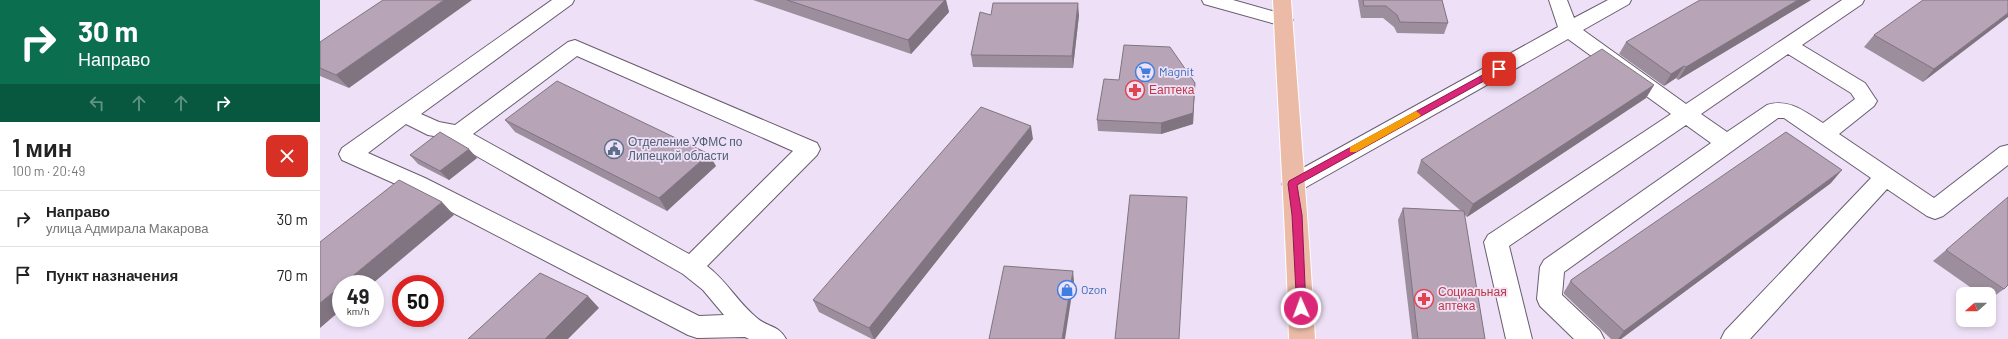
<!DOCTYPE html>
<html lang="ru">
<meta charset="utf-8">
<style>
:root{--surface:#fff;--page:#f6f6f6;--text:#222;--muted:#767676;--line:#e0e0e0}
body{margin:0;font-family:Barlow,sans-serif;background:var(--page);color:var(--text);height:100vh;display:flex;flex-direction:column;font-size:15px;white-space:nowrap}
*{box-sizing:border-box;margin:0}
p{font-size:13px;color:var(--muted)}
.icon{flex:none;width:22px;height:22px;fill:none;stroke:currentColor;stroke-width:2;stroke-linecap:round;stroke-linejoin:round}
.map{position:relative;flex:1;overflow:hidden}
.sheet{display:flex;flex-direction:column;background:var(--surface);width:320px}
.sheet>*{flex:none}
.banner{background:#0b6e4f;color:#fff;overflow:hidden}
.needle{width:26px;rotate:249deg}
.tools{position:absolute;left:1636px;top:287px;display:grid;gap:8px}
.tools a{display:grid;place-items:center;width:40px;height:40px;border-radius:8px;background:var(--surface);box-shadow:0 2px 6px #0003;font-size:20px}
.speed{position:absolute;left:12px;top:275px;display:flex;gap:8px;font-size:20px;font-weight:700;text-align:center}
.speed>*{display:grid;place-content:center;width:52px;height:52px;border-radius:50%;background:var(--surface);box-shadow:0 2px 6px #0003;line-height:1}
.speed small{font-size:10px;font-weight:400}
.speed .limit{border:6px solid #d22;background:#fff;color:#111}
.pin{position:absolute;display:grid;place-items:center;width:34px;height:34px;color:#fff;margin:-17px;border-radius:8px;box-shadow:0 2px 6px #0006}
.me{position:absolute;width:44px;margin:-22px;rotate:358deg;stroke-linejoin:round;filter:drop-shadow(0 0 3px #0008)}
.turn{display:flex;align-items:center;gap:14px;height:84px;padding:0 12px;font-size:18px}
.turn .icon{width:52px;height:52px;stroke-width:2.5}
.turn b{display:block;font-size:28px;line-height:34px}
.lanes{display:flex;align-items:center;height:38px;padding:0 12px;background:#0003;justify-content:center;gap:20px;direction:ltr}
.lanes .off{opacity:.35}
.round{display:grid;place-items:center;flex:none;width:42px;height:42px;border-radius:8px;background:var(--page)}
.headline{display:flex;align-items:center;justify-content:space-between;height:68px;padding:0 12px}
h1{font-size:24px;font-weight:600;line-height:30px}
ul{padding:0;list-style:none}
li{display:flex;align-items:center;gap:12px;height:56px;padding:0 12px;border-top:1px solid var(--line)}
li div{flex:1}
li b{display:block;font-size:15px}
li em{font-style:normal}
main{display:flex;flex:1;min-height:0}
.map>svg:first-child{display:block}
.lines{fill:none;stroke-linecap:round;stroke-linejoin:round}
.minor-casing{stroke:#685c6f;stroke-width:2}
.major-casing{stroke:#fff;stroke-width:2}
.minor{fill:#fff;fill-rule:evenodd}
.major{fill:#ebbba7;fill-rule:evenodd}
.wall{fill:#9d8e9d}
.shaded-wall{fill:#807480}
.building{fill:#b7a5b7;stroke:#807480}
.route{fill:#db2777;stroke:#8e194d}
.slow{fill:#f59e0b}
.labels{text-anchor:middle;stroke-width:3.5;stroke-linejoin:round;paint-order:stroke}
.shop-label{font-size:12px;fill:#366cbe;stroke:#eee1f7;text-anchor:start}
.health-label{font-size:12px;fill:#be3a42;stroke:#eee1f7;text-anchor:start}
.service-label{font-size:12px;fill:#4e5e75;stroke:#eee1f7;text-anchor:start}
</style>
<main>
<section class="sheet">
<div class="banner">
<div class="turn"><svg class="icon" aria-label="right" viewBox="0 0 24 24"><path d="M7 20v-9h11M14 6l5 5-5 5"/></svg><div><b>30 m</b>Направо</div></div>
<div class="lanes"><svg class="icon off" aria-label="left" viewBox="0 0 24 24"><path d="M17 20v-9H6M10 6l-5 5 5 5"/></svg><svg class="icon off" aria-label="ahead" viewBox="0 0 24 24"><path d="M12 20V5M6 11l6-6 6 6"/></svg><svg class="icon off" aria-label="ahead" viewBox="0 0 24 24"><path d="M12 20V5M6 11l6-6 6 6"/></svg><svg class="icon" aria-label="right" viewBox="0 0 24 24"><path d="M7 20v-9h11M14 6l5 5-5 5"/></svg></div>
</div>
<div class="headline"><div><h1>1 мин</h1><p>100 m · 20:49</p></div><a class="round" style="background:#d93025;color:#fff"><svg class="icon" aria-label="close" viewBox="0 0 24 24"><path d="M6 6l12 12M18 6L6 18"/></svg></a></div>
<ul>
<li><svg class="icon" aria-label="right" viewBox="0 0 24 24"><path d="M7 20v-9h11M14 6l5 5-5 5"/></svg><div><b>Направо</b><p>улица Адмирала Макарова</p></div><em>30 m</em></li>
<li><svg class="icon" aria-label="arrive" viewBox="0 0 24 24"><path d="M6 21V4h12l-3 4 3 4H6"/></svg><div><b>Пункт назначения</b></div><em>70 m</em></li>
</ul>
</section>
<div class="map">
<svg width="1688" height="339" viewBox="0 0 1688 339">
<rect width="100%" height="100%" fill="#eee1f7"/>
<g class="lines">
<g class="minor-casing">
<path id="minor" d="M232,0H254L252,4L101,114L119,122L135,125L248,42L255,40L497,143L500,149L497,155L387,266C408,282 418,303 437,318C447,327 459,325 466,339H429L425,337L377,338L368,335L89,190L22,160L19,154L22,148ZM257,56L473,151L369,254L153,134ZM86,124L108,135L125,138L363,274L383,290L404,315L379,316L105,178L48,153Z
M882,0H913L970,16L973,20L970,24L963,26L884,4Z
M1229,0H1247L1254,18L1288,0H1311L1309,4L1263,30L1366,104L1522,0H1544L1542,4L1482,45L1545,83L1557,101L1554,106L1519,134L1614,198L1680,147L1688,145V165L1623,216L1615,219L1607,216L1567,189L1430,339H1401L1405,331L1551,178L1464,118H1458L1244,272L1242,295L1280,331L1284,339H1254L1220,306L1217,299L1220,267L1224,260L1391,143L1366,125L1189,246L1212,339H1186L1164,242L1168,235L1351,114L1248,39L981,190L973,193L965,190L962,184L965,178L1238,27ZM1468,54L1531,93L1535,99L1503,123C1485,112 1469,98 1447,105L1407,132L1381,114Z"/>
</g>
<g class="major-casing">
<path id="major" d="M953,0H971C979,113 989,226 995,339H969C966,226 958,113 953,0Z"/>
</g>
<use href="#minor" class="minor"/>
<use href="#major" class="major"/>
</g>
<path class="wall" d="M433,0H626L629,12L591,54Z
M1038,0H1122L1128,23L1124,34L1077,33L1074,27L1063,18H1041Z
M1491,0L1358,80L1356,78L1344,86L1299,54L1306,42Z
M1688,0L1603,82L1544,47L1554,35Z
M671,15H759L753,68L653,67L651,55Z
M0,42L29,88L0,76Z
M875,83L873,124L841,134L778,131L777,120Z
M1334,85L1326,98L1147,217L1144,214L1165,339H1092L1078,220L1083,208L1141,211L1097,173L1101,160Z
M185,120L396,166L347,211L195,132Z
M713,139L555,339H552L499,312L493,300Z
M90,155L157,158L129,180L98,164Z
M1511,183L1301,339H1291L1244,294V292L1251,280Z
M1626,250L1684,289L1669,300V294H1660L1613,261Z"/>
<path class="shaded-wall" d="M124,0H152L29,88L16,75Z
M625,0H626L629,12L591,54L588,40Z
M1478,0H1491L1358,80L1366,67Z
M758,3L759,15L753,68L752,56Z
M1688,13V17L1603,82L1614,69Z
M1364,66L1356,78L1344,86L1351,74Z
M875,83L873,124L841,134V123Z
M1334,85L1326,98L1147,217L1153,204Z
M711,126L713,139L555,339H554L549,328Z
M149,149L157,158L129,180L120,171Z
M389,154L396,166L347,211L339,198Z
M1522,170L1511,183L1301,339H1298L1304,331Z
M122,202L134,215L52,284H23Z
M753,271L754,281L745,339H742Z
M21,286V310L0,328V303Z
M268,296L279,308L248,339H225Z"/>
<path class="building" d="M63,0H124L16,75L0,68V42Z
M467,0H625L588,40Z
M1043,0H1122L1128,23L1080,22L1077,15L1066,6H1044Z
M1380,0H1478L1366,67L1364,66L1351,74L1306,42Z
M1603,0H1688V13L1614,69L1554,35Z
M673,3H758L752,56L651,55L660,12L671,15Z
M804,45L850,47L875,83L873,113L841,123L777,120L784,79L799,80Z
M1282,49L1334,85L1153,204L1101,160Z
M237,81L389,154L339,198L185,120Z
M661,107L711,126L549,328L493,300Z
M120,132L149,149L120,171L90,155Z
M1466,132L1522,170L1304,331L1251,282V280Z
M79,180L122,202L23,284H21V286L0,303V242Z
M810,195L867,197L859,339H795Z
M1688,197V285L1684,289L1626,250Z
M1083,208L1144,211L1165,339H1098Z
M684,266L753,271L742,339H669Z
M220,273L268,296L225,339H148Z"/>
<path class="route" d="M1179,66L1183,69L1182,71L977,185L982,215L986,308L985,311H977L972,215L968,184L969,181Z"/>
<path class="slow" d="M1096,111L1101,115L1099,117L1036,152H1030V147Z"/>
<defs>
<g id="supermarket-ring" transform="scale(1)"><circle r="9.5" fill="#eee1f7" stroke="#3f7fe0" stroke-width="1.5"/><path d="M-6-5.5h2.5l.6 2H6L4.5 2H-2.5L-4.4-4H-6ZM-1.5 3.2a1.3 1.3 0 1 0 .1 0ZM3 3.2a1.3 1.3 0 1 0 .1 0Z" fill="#3f7fe0"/></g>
<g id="pharmacy-ring" transform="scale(1)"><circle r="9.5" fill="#eee1f7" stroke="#e0444e" stroke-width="1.5"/><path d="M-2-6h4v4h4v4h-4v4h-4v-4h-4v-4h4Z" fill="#e0444e"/></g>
<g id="civic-ring" transform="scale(1)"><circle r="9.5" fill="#eee1f7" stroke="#5c6f8a" stroke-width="1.5"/><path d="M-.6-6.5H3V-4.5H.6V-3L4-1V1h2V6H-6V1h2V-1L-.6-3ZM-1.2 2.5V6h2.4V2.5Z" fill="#5c6f8a"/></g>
<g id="shop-ring" transform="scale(1)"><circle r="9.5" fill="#eee1f7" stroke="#3f7fe0" stroke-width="1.5"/><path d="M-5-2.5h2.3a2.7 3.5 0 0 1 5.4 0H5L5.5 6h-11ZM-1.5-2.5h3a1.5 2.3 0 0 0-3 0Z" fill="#3f7fe0"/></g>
</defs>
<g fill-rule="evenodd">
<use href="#supermarket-ring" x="825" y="72"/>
<use href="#pharmacy-ring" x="815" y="90"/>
<use href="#civic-ring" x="294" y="149"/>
<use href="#shop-ring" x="747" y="290"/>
<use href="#pharmacy-ring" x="1104" y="299"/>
</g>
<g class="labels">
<g class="shop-label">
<text x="839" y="76">Magnit</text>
<text x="761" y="294">Ozon</text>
</g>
<g class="health-label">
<text x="829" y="94">Еаптека</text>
<text x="1118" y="296">Социальная<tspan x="1118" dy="14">аптека</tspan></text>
</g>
<g class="service-label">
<text x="308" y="146">Отделение УФМС по<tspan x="308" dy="14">Липецкой области</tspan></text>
</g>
</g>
</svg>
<div class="tools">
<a><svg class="needle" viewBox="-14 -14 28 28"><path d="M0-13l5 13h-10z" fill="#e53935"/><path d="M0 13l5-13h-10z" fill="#767676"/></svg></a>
</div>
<div class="speed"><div>49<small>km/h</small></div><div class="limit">50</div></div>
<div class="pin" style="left:1179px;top:69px;background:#d93025"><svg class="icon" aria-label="arrive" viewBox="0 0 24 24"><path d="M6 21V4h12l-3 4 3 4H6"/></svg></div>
<svg class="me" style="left:981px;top:308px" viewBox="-20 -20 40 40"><circle r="17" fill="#db2777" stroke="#fff" stroke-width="3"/><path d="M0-11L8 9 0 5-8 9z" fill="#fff"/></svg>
</div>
</main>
